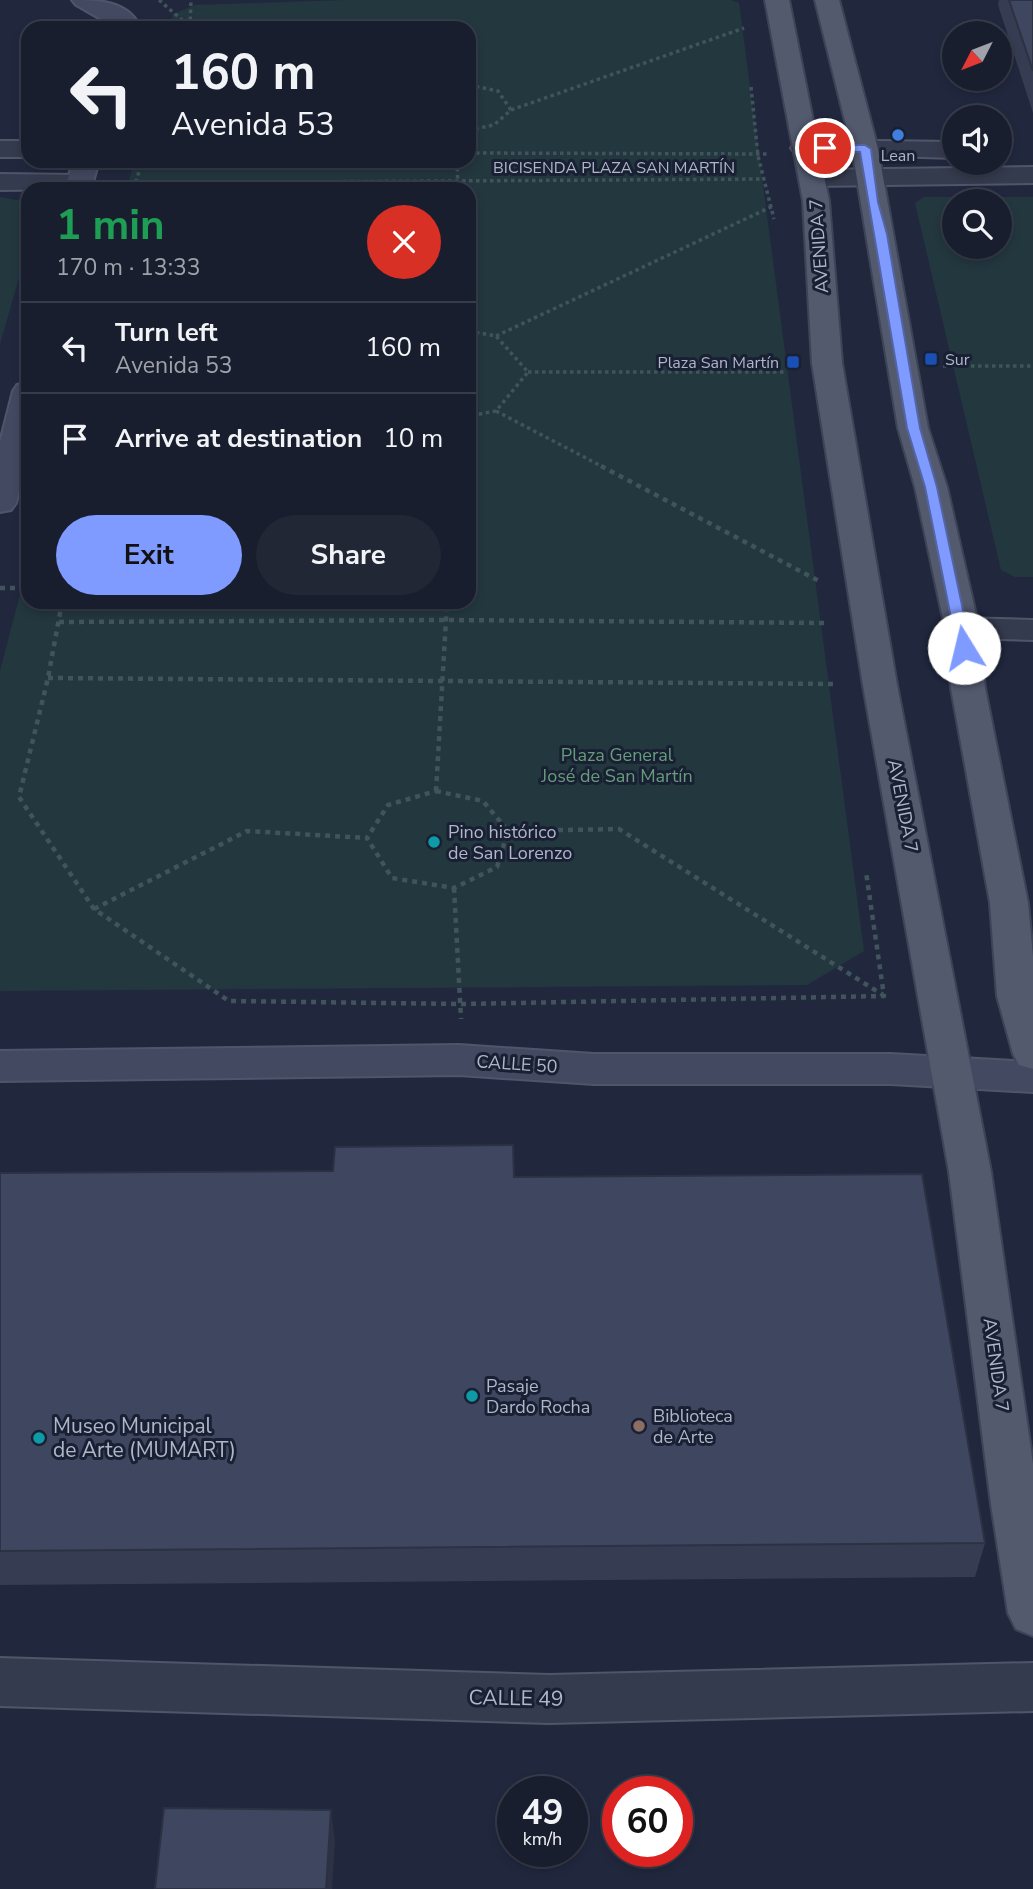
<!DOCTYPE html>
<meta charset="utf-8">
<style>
:root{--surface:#191e2e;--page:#222736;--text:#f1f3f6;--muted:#9fa2aa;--line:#373c4a;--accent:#809bff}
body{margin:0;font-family:"Nunito Sans",sans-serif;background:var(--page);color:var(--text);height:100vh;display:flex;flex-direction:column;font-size:26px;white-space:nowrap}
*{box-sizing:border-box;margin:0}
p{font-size:23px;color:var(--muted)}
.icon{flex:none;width:38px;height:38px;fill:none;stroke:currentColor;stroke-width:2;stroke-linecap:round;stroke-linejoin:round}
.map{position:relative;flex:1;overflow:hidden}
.sheet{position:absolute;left:21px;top:182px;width:455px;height:427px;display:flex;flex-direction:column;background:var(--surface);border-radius:21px;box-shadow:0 4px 10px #0003,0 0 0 2px var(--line)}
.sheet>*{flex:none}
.guide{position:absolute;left:21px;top:21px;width:455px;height:147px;border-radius:21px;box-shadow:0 4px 10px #0003,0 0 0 2px var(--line);background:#191e2e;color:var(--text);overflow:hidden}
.needle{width:46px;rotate:228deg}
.fabs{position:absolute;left:942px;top:21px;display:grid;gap:14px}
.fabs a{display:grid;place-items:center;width:70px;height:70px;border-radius:50%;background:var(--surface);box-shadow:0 4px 10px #0003,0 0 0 2px var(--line);font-size:35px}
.speed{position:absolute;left:497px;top:1776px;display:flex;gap:14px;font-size:35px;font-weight:700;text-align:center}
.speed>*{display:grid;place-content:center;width:91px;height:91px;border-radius:50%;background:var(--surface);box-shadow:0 4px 10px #0003,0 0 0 2px var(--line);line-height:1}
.speed small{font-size:18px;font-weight:400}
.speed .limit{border:10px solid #d22;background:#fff;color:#111}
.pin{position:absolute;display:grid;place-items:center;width:60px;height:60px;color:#fff;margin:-30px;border:4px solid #fff;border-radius:50%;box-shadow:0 2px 7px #0007}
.me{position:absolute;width:77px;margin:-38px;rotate:351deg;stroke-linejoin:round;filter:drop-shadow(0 0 5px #0008)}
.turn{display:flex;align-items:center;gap:24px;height:147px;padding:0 35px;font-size:32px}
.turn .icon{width:91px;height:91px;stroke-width:2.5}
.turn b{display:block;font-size:49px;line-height:60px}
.round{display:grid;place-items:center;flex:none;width:74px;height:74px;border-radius:37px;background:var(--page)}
.overview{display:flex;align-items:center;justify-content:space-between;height:119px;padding:0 35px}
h1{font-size:42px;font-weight:700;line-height:52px;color:#1e9e55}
.cta{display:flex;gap:14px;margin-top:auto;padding:14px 35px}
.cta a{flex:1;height:80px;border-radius:42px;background:var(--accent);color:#111;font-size:28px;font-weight:700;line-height:80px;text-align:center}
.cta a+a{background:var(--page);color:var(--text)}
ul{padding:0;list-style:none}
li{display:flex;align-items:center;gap:21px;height:91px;padding:0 35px;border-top:2px solid var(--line)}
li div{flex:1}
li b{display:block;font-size:26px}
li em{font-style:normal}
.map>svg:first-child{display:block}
.green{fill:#23373f;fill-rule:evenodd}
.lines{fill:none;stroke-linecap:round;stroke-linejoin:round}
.minor-casing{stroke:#505669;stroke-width:4}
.tertiary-casing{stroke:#505669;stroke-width:4}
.secondary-casing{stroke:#505669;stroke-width:4}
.primary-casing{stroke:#3e4457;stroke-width:4}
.path-far1{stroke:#41545c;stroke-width:3.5;stroke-dasharray:3.5 3.5;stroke-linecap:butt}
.path{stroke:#41545c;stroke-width:4.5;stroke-dasharray:5 5;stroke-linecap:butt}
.minor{fill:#353b4e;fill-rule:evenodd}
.tertiary{fill:#353b4e;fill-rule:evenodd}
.secondary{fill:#434961;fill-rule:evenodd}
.primary{fill:#535a6e;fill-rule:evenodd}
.wall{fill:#363d53}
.shaded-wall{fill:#2c3243}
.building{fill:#3f4760;stroke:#2c3243;stroke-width:2}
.route{fill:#809bff;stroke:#5365a6;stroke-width:2}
.shop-dot{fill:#3f7fe0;stroke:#1a2033;stroke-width:2.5}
.transit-dot{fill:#1a4fb4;stroke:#1a2033;stroke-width:2.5}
.culture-dot{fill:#0f9aa8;stroke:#1a2033;stroke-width:2.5}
.education-dot{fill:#8d6e63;stroke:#1a2033;stroke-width:2.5}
.labels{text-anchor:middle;stroke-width:6;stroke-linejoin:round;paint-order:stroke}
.far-poi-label{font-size:16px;fill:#b0b6c9;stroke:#1a2033}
.far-street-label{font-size:16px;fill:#b0b6c9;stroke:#1a2033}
.street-label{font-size:18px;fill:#b0b6c9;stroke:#1a2033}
.park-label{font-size:18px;fill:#659d7b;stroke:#1a2033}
.poi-label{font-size:18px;fill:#b0b6c9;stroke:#1a2033;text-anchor:start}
.near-poi-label{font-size:21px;fill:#b0b6c9;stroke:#1a2033;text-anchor:start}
.near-street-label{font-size:21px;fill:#b0b6c9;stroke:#1a2033}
</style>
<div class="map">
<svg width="1033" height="1889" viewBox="0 0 1033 1889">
<rect width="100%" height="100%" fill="#21283e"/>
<path class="green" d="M346,0H731L739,3L864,951L807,985L0,991V671L28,564V602H469V189H127L134,161H469V28H169L173,14L195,5Z
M0,197L28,202V246L0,344Z
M924,197H1033V577H1015L1001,570L915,203ZM954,201H999V247H954Z"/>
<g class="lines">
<g class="minor-casing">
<path id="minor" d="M0,1658L549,1675L1033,1663V1711L549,1723L0,1706Z"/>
</g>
<g class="tertiary-casing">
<path id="tertiary" d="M804,140L954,142V158L795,153L791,148L795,143Z
M0,141H28V157H0Z
M1033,167V183L813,186L804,184L800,178L804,172L813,170Z
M0,174L80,175L89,177L93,183L88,189L0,190Z
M962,618L1033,620V640L962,638L950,635L945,628L950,621Z"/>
</g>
<g class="secondary-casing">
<path id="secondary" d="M72,0C93,0 122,0 136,20L132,25C113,30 92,13 76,5Z
M73,161H99L91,189H65Z
M28,382V452L16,503L11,510L0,512V442L13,391L17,385Z
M459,1045L594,1054H891L1033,1062V1092L891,1084H594L459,1075L0,1081V1051Z"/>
</g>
<g class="primary-casing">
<path id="primary" d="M765,0H789L829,201L842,363L897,685L991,1172L1033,1464V1636L1016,1629L1008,1613L991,1504L949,1172L863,685L812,363L803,201Z
M815,0H839L878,149L928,428L947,487L979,628L985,688L1028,903L1033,957V1069L1019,1065L1013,1054L997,996L990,903L951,688L945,628L915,487L898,428L852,149Z"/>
</g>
<path class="path-far1" d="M159,0L190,27L160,24
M190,27L191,0
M469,85L498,91L511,110L494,125L469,130
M751,87L758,156L774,219
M511,110L744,28
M469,153L769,154
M457,161L458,189
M119,183L765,179
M134,189L142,161
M469,331L496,336L528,372L496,411L469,416
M496,336L773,206
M943,366H1033
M528,372H786
M496,411L605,468"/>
<path class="path" d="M601,466L819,581
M0,588H28
M62,602L48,678L19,797L94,909L229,1001L462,1004L884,996L866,872
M59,622L448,620L827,623
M48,678L838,684
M436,791L483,801L508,831L497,867L454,888L392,878L367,838L388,805Z
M436,791L447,602
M508,831L619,829L883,995
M454,888L461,1019
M94,909L247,831L367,838"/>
<use href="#minor" class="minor"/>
<use href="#tertiary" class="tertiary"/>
<use href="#secondary" class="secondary"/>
<use href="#primary" class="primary"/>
</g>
<path class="wall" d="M999,0H1033V113L998,5Z
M0,1173L514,1177L985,1543L975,1577L0,1585Z"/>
<path class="shaded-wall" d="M331,1810L335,1841L332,1889H326Z"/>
<path class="building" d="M1009,0H1033V71Z
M513,1145L514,1177L922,1174L985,1543L0,1551V1173L333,1171L335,1147Z
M164,1808L331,1810L326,1889H155Z"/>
<path class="route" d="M825,145H865L871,149L878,202L887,234L920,428L937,487L971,648L969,651H959L957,648L925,487L907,428L860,152L821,151L819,148Z"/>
<circle class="shop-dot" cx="898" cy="135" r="7"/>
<g class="transit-dot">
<rect x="924" y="352" width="14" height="14" rx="3.5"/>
<rect x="786" y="355" width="14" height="14" rx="3.5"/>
</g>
<g class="culture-dot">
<circle cx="434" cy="842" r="7"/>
<circle cx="472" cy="1396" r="7"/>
<circle cx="39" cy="1438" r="7"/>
</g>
<circle class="education-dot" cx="639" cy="1426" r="7"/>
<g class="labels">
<g class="far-poi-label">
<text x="898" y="161">Lean</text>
<text x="945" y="365" text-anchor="start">Sur</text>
<text x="779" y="368" text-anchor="end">Plaza San Martín</text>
</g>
<g class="far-street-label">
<text x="614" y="173">BICISENDA PLAZA SAN MARTÍN</text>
</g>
<g class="street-label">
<text transform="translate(819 246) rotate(-94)" y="6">AVENIDA 7</text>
<text transform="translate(903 806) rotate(79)" y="6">AVENIDA 7</text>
<text transform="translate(517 1064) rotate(4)" y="6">CALLE 50</text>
<text transform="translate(996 1365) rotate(82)" y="6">AVENIDA 7</text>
</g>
<g class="park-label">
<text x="617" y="761">Plaza General<tspan x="617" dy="21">José de San Martín</tspan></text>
</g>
<g class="poi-label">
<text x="448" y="838">Pino histórico<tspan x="448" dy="21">de San Lorenzo</tspan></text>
<text x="486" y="1392">Pasaje<tspan x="486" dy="21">Dardo Rocha</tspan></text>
<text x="653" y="1422">Biblioteca<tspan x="653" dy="21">de Arte</tspan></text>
</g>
<g class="near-poi-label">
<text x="53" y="1433">Museo Municipal<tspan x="53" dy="24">de Arte (MUMART)</tspan></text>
</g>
<g class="near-street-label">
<text transform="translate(516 1698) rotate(1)" y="7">CALLE 49</text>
</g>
</g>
</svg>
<div class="fabs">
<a><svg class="needle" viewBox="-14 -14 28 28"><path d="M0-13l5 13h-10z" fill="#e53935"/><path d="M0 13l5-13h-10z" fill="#9fa2aa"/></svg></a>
<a><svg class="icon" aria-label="sound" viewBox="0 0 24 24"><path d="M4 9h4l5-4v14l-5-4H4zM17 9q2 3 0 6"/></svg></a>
<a><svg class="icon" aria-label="search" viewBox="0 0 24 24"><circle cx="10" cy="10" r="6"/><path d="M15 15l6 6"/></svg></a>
</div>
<div class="speed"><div>49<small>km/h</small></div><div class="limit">60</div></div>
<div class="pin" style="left:825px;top:148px;background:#d93025"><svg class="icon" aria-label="arrive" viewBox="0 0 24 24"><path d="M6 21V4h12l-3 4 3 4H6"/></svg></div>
<svg class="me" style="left:964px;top:648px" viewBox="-20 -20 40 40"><circle r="19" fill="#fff"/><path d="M0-13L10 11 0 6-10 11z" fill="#809bff"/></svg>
<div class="guide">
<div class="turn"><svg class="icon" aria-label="left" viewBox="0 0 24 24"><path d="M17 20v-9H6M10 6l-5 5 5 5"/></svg><div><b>160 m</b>Avenida 53</div></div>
</div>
<section class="sheet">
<div class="overview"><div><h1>1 min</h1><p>170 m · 13:33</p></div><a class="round" style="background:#d93025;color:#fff"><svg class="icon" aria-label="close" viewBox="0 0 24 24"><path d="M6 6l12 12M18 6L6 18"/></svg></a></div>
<ul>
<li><svg class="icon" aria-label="left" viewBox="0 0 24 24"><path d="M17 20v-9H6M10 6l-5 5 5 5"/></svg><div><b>Turn left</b><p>Avenida 53</p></div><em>160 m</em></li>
<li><svg class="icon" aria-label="arrive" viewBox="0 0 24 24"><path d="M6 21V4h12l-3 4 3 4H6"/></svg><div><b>Arrive at destination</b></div><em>10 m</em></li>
</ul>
<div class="cta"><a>Exit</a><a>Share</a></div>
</section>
</div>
